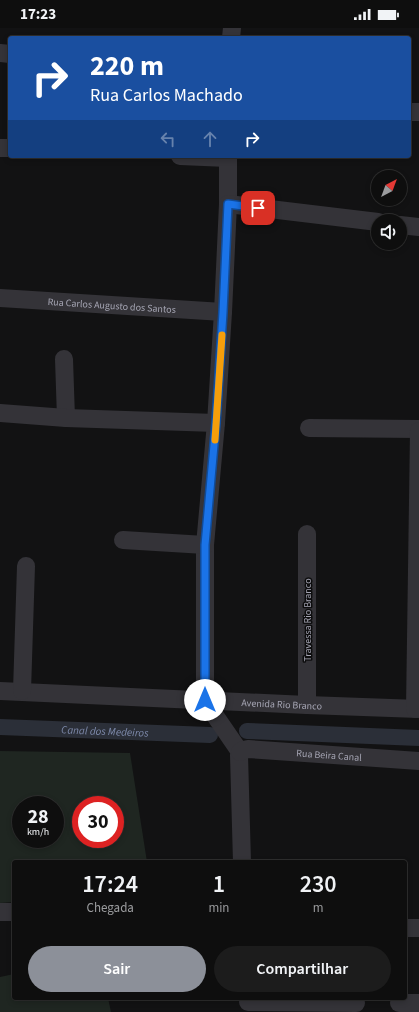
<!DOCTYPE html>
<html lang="pt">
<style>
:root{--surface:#0e0e0e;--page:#1c1c1c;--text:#f1f3f6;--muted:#9b9c9e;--line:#2e2e2e;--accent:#8c9099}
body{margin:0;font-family:"Source Sans 3",sans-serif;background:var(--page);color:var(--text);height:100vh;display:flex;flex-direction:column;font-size:15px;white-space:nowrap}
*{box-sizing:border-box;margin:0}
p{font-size:13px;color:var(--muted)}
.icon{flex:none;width:22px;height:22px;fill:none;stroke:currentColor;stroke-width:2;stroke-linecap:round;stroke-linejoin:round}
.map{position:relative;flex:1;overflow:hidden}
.sheet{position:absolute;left:12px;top:832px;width:395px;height:140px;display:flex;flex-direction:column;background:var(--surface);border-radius:4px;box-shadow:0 2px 6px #0003,0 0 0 1px var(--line)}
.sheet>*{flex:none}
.guide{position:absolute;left:8px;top:8px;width:403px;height:122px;border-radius:4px;box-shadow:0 2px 6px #0003,0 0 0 1px var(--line);background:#1a4fa0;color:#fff;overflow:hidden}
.needle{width:26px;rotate:41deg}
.tools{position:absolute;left:371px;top:142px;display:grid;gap:8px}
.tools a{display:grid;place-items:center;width:36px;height:36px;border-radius:50%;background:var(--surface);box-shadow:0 2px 6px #0003,0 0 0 1px var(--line);font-size:20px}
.speed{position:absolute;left:12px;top:768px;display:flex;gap:8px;font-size:20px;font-weight:700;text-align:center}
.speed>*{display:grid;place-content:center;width:52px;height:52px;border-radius:50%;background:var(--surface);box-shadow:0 2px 6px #0003,0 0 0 1px var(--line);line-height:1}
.speed small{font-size:10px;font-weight:400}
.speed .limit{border:6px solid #d22;background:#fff;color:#111}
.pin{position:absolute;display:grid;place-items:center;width:34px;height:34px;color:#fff;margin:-17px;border-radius:8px;box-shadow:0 2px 6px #0006}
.me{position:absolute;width:44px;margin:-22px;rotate:0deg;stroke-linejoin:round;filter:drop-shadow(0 0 3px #0008)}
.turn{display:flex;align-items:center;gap:14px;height:84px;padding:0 16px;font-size:18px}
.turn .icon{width:52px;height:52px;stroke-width:2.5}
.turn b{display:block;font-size:28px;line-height:34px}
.lanes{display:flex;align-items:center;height:38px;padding:0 16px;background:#0003;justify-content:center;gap:20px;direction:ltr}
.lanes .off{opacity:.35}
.eta{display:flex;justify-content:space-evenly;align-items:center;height:68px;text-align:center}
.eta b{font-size:24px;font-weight:600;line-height:28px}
.button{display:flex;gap:8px;margin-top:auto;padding:8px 16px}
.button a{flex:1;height:46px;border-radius:24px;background:var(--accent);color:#fff;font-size:16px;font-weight:600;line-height:46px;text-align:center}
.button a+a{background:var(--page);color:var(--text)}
.status{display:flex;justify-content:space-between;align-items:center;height:28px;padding:0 20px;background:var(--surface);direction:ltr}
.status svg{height:11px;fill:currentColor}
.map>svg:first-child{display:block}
.green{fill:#1f2621;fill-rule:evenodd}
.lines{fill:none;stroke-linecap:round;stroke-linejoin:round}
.canal{stroke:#2b2f38;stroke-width:16}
.minor{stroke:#343338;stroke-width:18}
.route-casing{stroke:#114b97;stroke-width:10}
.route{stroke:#1a73e8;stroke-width:7}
.slow{stroke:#f59e0b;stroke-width:7}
.labels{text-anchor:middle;stroke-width:3;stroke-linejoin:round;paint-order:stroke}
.street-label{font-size:10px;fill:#a5a5b3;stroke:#0d0d0e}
.water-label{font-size:11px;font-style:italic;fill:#7e8aab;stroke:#0d0d0e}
</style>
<div class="status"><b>17:23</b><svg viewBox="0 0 49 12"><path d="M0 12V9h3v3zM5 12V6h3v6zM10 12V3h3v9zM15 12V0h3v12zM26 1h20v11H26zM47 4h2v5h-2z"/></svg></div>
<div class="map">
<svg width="419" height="984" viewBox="0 0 419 984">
<rect width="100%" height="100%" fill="#121213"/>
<path class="green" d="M0,723L130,725L147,834H14V874L0,875ZM21,777H55V811H21ZM81,777H115V811H81Z
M14,946V970H108L111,984H0V949Z"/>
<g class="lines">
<g class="canal">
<path id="s1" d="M0,699L210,707"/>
<path d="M247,703L419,710"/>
</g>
<g class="minor">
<path d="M231,10L232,0"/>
<path d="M0,25L10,26"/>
<path d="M409,84H419"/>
<path d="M0,120H10"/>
<path d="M180,128L228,130"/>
<path d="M228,128V176L223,284L216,395L205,517V673L240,724L239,727L242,834"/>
<path d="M228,176L378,194"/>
<path d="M400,197L419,199"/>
<path id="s2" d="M0,270L223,284"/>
<path d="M64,331L66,390"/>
<path d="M0,385L66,390L216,395"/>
<path d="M309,400L419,401"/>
<path d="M123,512L205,517"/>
<path id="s3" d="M0,663L307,677L419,681"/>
<path d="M22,663L26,538"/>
<path d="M307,677V506"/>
<path d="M415,681L419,403"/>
<path id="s4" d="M240,724L243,722L248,721L419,733"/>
<path d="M0,884H14"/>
<path d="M405,900H419"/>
<path d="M248,974L356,975"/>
<path d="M399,975H419"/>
</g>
</g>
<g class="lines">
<g class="route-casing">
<path id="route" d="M205,672V517L216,395L223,284L228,176L258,180"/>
</g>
<use href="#route" class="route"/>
<path class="slow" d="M215,412L222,307"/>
</g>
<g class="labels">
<g class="street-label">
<text dy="4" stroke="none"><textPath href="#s2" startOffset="112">Rua Carlos Augusto dos Santos</textPath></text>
<text transform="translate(307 592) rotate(-90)" y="4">Travessa Rio Branco</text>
<text dy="4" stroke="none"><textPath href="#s3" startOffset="282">Avenida Rio Branco</textPath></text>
<text dy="4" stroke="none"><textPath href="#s4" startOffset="90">Rua Beira Canal</textPath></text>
</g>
<g class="water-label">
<text dy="4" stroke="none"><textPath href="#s1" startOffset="105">Canal dos Medeiros</textPath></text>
</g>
</g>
</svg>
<div class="tools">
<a><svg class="needle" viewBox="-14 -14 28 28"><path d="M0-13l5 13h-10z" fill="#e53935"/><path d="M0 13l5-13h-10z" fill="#9b9c9e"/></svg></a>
<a><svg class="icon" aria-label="sound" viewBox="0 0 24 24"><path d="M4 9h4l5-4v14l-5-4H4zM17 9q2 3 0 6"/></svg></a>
</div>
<div class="speed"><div>28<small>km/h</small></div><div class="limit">30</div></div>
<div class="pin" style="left:258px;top:180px;background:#d93025"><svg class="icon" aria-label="arrive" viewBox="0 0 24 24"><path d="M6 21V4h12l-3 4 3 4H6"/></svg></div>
<svg class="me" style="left:205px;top:672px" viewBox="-20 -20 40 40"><circle r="19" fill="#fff"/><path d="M0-13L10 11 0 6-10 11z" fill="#1a73e8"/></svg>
<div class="guide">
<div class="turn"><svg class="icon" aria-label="right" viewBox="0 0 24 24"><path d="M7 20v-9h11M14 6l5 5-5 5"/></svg><div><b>220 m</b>Rua Carlos Machado</div></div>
<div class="lanes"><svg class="icon off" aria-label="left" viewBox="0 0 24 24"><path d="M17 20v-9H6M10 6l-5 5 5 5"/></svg><svg class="icon off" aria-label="ahead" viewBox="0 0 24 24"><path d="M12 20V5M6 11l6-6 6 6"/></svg><svg class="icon" aria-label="right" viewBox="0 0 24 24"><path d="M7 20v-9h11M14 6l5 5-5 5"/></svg></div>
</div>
<section class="sheet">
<div class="eta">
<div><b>17:24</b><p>Chegada</p></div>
<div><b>1</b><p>min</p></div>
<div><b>230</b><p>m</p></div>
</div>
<div class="button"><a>Sair</a><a>Compartilhar</a></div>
</section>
</div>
